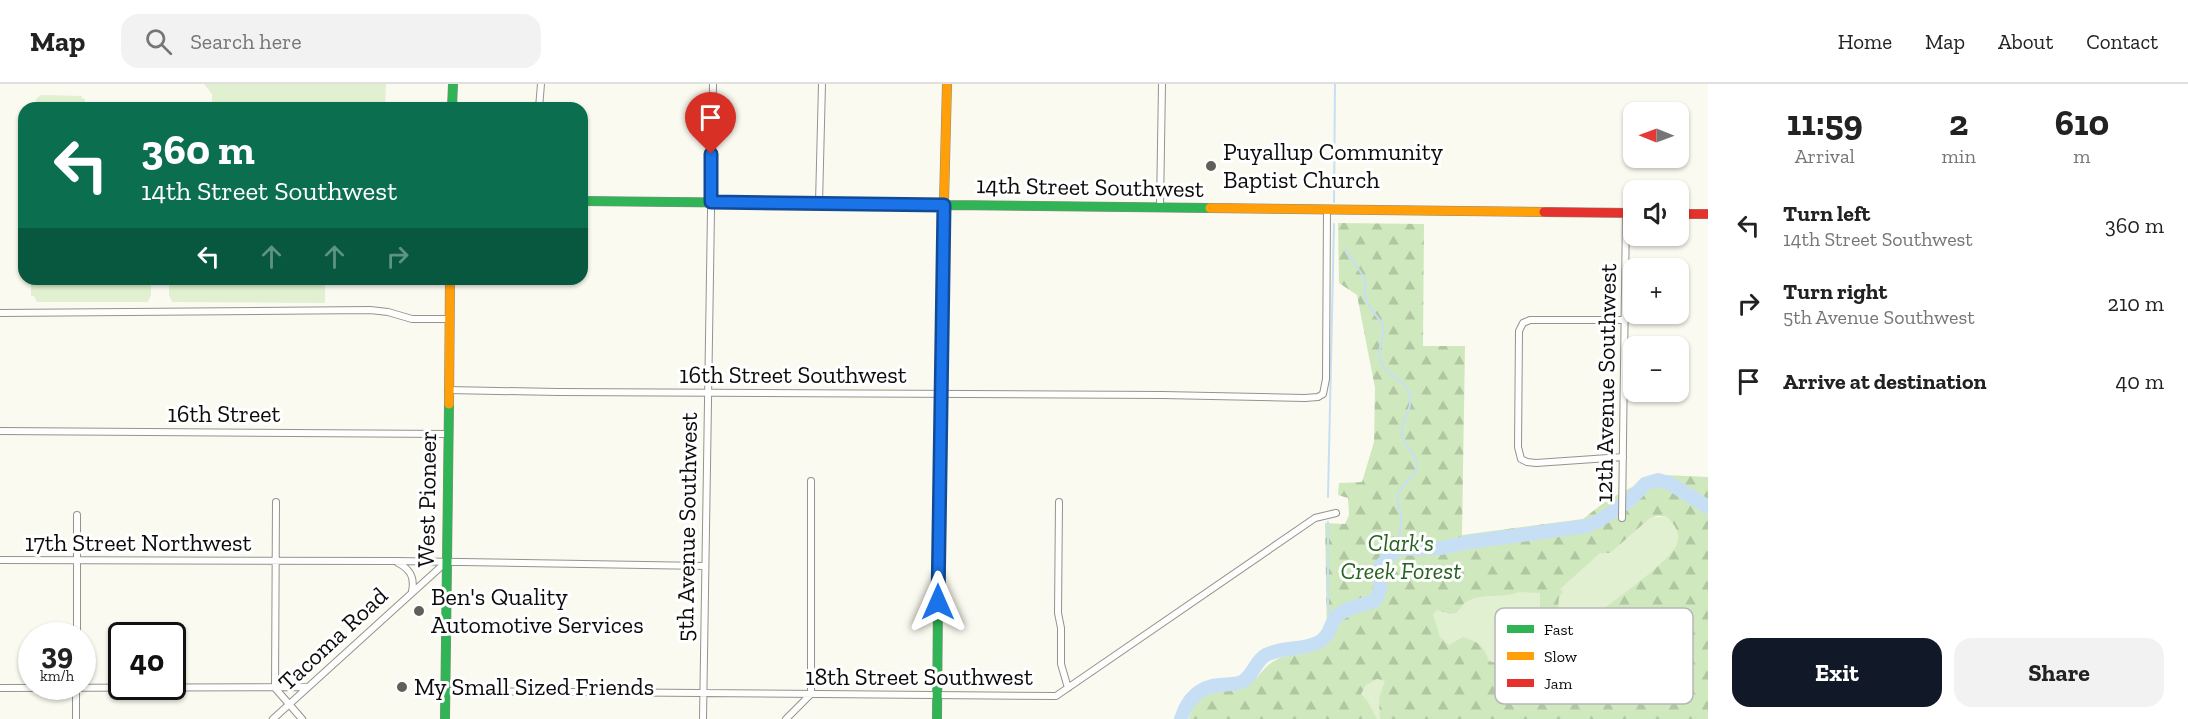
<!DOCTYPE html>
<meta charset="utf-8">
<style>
:root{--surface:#fff;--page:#f2f2f2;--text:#222;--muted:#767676;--line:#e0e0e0;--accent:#111827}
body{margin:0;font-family:"Zilla Slab",serif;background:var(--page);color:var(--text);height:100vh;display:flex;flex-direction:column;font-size:22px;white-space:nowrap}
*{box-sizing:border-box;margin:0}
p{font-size:20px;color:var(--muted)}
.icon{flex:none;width:33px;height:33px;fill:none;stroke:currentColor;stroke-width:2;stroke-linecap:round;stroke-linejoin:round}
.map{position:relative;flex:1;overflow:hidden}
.panel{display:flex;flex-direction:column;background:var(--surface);width:480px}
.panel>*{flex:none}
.top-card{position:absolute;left:18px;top:18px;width:570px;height:183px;border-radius:18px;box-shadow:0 2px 4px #0004;background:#0b6e4f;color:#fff;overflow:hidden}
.needle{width:39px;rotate:271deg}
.fabs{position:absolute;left:1623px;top:18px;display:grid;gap:12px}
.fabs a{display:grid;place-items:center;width:66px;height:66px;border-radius:12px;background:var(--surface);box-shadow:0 2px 4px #0004;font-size:30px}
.speed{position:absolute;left:18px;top:538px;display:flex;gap:12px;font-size:30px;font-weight:700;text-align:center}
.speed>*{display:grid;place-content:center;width:78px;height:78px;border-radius:50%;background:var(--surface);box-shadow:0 2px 4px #0004;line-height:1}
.speed small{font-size:15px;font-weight:400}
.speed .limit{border:3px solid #111;border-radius:9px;background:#fff;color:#111}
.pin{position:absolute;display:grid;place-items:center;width:51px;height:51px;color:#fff;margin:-62px -26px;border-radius:50% 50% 50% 0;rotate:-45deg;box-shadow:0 0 6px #0007}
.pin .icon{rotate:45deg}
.me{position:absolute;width:66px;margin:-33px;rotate:0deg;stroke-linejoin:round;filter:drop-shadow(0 0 4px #0008)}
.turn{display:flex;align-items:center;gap:21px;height:126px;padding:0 24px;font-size:27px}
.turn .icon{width:78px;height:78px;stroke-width:2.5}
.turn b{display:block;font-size:42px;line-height:51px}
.lanes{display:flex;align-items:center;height:57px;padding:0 24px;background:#0003;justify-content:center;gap:30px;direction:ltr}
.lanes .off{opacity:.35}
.eta{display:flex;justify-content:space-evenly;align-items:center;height:102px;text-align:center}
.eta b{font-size:36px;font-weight:800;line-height:42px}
.button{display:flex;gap:12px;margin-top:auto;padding:12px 24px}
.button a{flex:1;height:69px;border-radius:18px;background:var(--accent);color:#fff;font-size:24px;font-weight:800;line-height:69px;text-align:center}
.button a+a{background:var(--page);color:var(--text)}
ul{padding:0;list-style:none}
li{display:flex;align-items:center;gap:18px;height:78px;padding:0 24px}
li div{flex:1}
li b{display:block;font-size:22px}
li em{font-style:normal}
header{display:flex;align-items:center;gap:36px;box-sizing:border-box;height:84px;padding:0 30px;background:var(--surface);border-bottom:2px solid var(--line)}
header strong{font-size:28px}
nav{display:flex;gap:33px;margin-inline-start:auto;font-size:21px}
.search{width:420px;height:54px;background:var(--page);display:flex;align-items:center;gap:15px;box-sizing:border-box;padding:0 21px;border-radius:18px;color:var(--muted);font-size:22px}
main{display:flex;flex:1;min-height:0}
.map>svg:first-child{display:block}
.grass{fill:#e0f0d0}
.forest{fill:url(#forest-firs);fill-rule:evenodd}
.pitch{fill:#eaf4da}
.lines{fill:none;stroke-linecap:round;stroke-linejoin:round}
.stream{stroke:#c7dff4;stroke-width:2}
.river{stroke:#c7dff4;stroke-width:14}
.street-casing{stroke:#94938f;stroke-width:8}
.fast-casing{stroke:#8a8a85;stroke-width:10}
.slow-casing{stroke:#8a8a85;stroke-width:10}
.jam-casing{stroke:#8a8a85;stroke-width:10}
.street{stroke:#fefefd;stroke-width:6}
.fast{stroke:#30b455;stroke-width:9}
.slow{stroke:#ff9f0a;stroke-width:9}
.jam{stroke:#e5322d;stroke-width:9}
.route-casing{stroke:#114b97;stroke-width:15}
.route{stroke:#1a73e8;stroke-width:10}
.poi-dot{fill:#605f5c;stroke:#fff;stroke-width:2}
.labels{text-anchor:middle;stroke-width:6;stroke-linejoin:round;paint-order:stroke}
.poi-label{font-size:24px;fill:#0c0c0c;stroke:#fff;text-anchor:start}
.street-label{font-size:24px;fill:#0c0c0c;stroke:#fff}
.park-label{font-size:24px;font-style:italic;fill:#24631e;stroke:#fff}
.key{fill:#fff;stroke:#b6b6b6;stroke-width:1.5}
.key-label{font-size:16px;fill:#0c0c0c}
</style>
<header>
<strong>Map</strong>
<div class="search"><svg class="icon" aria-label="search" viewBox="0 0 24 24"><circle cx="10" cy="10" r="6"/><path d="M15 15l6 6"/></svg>Search here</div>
<nav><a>Home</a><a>Map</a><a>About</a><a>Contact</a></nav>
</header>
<main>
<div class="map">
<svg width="1708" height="635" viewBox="0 0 1708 635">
<defs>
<pattern id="forest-firs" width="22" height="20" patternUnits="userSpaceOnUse" patternTransform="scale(1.5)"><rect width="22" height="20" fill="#d0e8be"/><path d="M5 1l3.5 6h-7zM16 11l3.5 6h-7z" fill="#b1c6a2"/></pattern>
</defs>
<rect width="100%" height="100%" fill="#fbfaf0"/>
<path class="grass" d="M204,0H386L385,24H212V10Z
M41,11L82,12V14L85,15V24H35L36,15Z
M31,195H151V211L148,218H37L34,212H31Z
M169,195L325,198V219L172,218L169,211Z
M1682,419L1708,635H1199L1325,574L1632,434L1661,433Z"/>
<path class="forest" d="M1338,139L1424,140L1423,262H1465L1462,451L1583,435L1606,417L1630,404L1664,391L1708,393V635H1380L1379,614L1385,597L1377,595L1366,601L1361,610L1368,618L1377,635H1189C1196,611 1205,608 1229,606C1234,606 1239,606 1243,604C1255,599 1262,584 1274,577C1295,565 1306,578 1327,555L1325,439L1345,440L1349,431L1348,414L1338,411L1339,399L1362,398L1374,358L1375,304L1357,211L1339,199ZM1657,432H1666C1674,439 1681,449 1677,460C1671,478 1606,522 1589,536C1575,542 1564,540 1558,525L1559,513L1563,508L1560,505L1600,469H1610L1650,434ZM1519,508L1540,509V528L1545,536L1560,537L1564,540C1556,558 1541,552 1530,569C1510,571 1514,586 1489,577C1482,560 1480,559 1463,553L1449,561L1440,553L1433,530L1437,526L1450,530L1456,529C1460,526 1462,520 1466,518C1482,508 1503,515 1519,508Z"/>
<path class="pitch" d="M209,195H349L331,198L219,197Z"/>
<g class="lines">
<path class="stream" d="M1334,118L1335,0
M1346,165C1351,178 1361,185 1366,198C1361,217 1373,226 1383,241C1386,253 1376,263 1380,276C1385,291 1406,296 1410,311C1413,323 1403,334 1402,346C1400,359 1415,367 1417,380C1418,393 1401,399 1398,410C1396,419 1400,424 1401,432C1403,451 1393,464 1384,479
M1328,413L1334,140
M1328,438V525L1334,539"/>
<path class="river" d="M1181,635C1187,616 1198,603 1219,601C1226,600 1235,601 1242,598C1253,592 1255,577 1266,571C1283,562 1303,567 1319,558C1331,551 1329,541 1337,532C1343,525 1365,520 1375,517L1381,503L1379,487L1380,483L1389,472L1398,465L1441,464L1470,458L1587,442L1600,436L1629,417L1645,400L1658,396L1669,399L1708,423"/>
<g class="street-casing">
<path id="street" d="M539,24L541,0
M819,119L822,0
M1160,123L1162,0
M0,229L370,226L388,228L412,235H450
M448,306L558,308L1163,311L1305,314L1318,313L1323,310L1326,295L1327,126
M0,347L448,350
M1623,373L1536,379L1527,378L1521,375L1518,363L1519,247L1523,239L1530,236H1626
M276,418L275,604L302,635
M1059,418L1058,529L1061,544V580L1068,604
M1622,434L1626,129
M0,476L395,477L705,482
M398,479C410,485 415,493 412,507
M77,552V431
M0,604L307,603
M446,607L1056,612L1315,434L1336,429
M76,635V603
M273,635L445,479
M703,635L713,0
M786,635L811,610V397"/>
</g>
<g class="fast-casing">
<path id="fast" d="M452,24L453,0
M582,117L1210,124
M445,635L449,320
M937,635L940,272L944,118"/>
</g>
<g class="slow-casing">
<path id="slow" d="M944,118L947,0
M1210,124L1544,128
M449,320L450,195"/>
</g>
<g class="jam-casing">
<path id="jam" d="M1544,128L1634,129
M1678,130H1708"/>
</g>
<use href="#street" class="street"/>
<use href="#fast" class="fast"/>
<use href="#slow" class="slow"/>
<use href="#jam" class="jam"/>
</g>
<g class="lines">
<g class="route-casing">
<path id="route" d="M711,70V118L944,121L938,518"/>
</g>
<use href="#route" class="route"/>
</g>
<g class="poi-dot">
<circle cx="1211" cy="82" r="6"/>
<circle cx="419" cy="527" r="6"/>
<circle cx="402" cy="603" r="6"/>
</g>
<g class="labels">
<g class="poi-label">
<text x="1223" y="76">Puyallup Community<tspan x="1223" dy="28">Baptist Church</tspan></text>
<text x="431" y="521">Ben's Quality<tspan x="431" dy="28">Automotive Services</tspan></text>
<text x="414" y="611">My Small Sized Friends</text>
</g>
<g class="street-label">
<text transform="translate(1090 103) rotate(1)" y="8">14th Street Southwest</text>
<text x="793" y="299">16th Street Southwest</text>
<text transform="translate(1606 299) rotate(-89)" y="8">12th Avenue Southwest</text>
<text x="224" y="338">16th Street</text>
<text transform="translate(427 415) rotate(-89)" y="8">West Pioneer</text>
<text transform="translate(687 443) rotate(-89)" y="8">5th Avenue Southwest</text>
<text x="138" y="467">17th Street Northwest</text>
<text transform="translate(333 555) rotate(-43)" y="8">Tacoma Road</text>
<text x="919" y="601">18th Street Southwest</text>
</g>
<g class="park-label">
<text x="1401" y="467">Clark's<tspan x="1401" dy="28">Creek Forest</tspan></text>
</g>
</g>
<rect x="1495" y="524" width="198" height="96" rx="9" class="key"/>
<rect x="1507" y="541" width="27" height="8" fill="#30b455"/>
<rect x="1507" y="568" width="27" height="8" fill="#ff9f0a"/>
<rect x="1507" y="595" width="27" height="8" fill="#e5322d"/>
<g class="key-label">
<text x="1544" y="551">Fast</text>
<text x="1544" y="578">Slow</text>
<text x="1544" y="605">Jam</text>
</g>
</svg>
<div class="fabs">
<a><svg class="needle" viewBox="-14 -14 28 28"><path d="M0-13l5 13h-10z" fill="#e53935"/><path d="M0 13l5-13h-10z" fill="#767676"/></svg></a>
<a><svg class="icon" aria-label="sound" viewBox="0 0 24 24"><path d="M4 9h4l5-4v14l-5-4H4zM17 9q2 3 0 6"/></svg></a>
<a>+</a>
<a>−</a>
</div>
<div class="speed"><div>39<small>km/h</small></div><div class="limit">40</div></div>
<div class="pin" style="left:711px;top:70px;background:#d93025"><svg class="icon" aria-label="arrive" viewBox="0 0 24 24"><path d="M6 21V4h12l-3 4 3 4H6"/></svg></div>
<svg class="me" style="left:938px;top:518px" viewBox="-20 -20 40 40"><path d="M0-17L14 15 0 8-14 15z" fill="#1a73e8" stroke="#fff" stroke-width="4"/></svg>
<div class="top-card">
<div class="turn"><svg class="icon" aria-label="left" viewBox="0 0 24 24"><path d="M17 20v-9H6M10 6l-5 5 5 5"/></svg><div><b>360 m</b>14th Street Southwest</div></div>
<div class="lanes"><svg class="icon" aria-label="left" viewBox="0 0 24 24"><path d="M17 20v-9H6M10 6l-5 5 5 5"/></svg><svg class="icon off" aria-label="ahead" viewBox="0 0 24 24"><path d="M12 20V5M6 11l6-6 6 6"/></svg><svg class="icon off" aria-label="ahead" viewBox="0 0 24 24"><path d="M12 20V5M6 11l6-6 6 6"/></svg><svg class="icon off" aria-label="right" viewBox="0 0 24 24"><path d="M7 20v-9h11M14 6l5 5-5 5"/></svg></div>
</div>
</div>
<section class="panel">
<div class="eta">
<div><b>11:59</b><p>Arrival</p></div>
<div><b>2</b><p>min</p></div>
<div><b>610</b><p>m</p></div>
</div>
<ul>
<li><svg class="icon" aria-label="left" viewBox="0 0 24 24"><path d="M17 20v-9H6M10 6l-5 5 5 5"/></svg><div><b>Turn left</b><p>14th Street Southwest</p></div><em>360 m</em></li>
<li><svg class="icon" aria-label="right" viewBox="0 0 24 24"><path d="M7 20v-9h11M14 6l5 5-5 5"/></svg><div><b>Turn right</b><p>5th Avenue Southwest</p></div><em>210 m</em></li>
<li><svg class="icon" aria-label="arrive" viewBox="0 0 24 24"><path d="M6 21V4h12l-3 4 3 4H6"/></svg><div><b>Arrive at destination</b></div><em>40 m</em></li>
</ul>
<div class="button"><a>Exit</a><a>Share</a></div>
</section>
</main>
